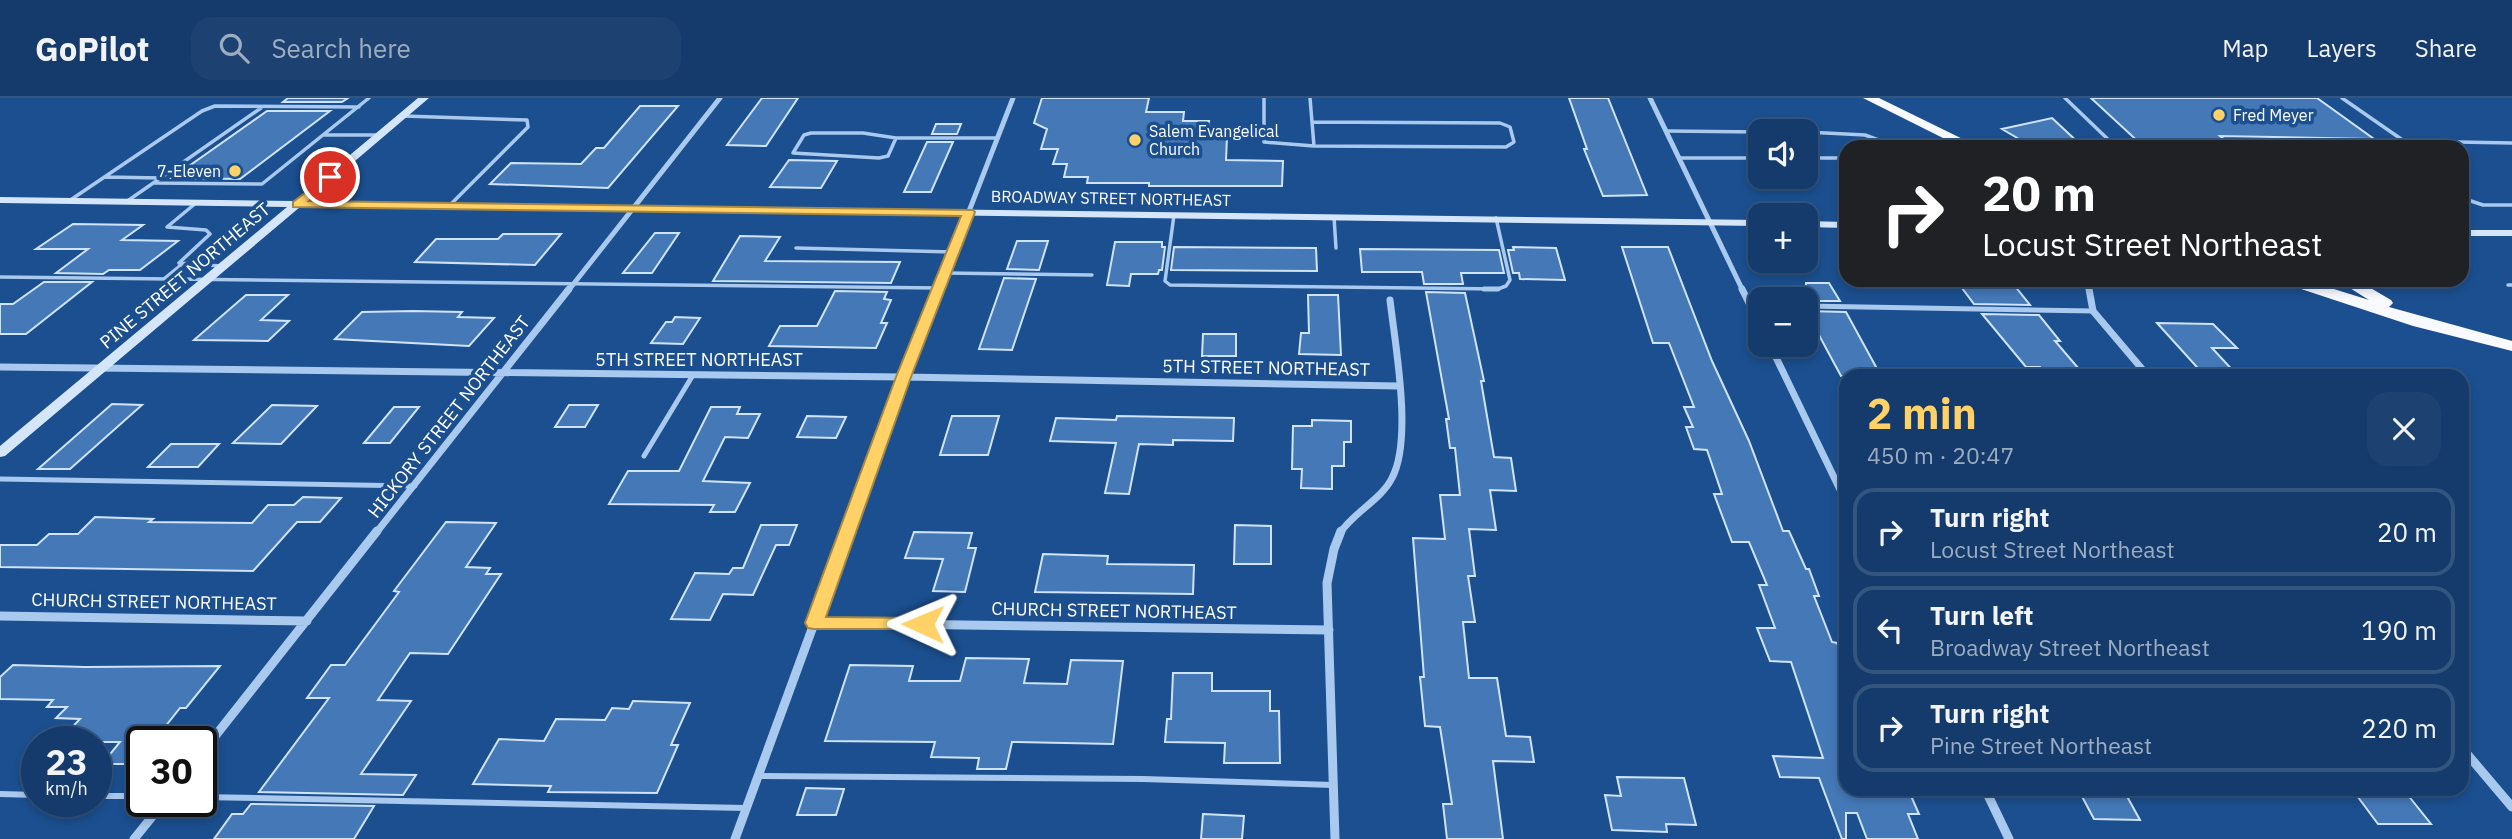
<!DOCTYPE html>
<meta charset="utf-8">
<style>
:root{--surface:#143b6b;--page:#1d4271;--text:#f1f3f6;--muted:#9dadc1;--line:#33557e;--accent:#ffd166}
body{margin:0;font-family:"IBM Plex Sans",sans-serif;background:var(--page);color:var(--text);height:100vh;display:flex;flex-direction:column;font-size:26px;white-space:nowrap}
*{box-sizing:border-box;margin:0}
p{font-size:23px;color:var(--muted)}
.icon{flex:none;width:38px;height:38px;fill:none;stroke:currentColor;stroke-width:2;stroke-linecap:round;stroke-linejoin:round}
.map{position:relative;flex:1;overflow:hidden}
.details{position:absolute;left:1839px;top:271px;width:630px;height:427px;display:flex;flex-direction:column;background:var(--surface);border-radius:21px;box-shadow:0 4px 10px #0003,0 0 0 2px var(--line)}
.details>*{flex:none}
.banner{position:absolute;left:1839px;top:42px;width:630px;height:147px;border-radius:21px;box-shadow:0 4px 10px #0003,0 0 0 2px var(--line);background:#202124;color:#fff;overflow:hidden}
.fabs{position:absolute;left:1748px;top:21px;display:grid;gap:14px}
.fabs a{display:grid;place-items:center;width:70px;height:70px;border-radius:14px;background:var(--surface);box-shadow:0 4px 10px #0003,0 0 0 2px var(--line);font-size:35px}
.speed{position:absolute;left:21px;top:628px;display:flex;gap:14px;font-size:35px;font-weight:700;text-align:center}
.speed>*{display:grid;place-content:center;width:91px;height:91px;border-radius:50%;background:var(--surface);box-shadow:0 4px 10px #0003,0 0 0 2px var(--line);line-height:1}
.speed small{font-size:18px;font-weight:400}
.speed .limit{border:4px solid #111;border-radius:10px;background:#fff;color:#111}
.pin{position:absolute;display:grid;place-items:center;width:60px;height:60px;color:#fff;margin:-30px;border:4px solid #fff;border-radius:50%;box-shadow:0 2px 7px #0007}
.me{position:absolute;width:77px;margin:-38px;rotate:271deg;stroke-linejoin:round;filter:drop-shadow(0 0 5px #0008)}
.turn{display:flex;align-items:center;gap:24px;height:147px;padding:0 28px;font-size:32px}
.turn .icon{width:91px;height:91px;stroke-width:2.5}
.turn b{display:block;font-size:49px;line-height:60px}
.round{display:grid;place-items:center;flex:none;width:74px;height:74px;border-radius:21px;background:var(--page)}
.summary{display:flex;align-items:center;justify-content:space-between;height:119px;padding:0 28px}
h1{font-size:42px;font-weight:800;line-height:52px;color:var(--accent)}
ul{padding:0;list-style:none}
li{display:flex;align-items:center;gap:21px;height:88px;margin:0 14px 10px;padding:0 14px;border:4px solid var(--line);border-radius:21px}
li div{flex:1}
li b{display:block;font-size:26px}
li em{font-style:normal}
header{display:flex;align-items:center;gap:42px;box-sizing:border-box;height:98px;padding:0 35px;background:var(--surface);border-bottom:2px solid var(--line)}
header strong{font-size:33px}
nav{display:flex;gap:38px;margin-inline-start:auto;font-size:24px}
.search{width:490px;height:63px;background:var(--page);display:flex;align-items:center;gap:18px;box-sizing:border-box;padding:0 24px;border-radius:21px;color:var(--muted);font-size:26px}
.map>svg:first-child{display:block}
.building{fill:#4478b7;stroke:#cfe3fa;stroke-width:2}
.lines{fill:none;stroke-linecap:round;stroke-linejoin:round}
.service-far2{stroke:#a9c9ee;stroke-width:3.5}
.service-far1{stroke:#a9c9ee;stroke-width:5}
.service{stroke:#a9c9ee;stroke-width:6}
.minor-far2{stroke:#a9c9ee;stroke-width:5}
.minor-far1{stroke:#a9c9ee;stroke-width:7}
.minor{stroke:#a9c9ee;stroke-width:9}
.secondary{fill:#d6e6fa;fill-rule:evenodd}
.trunk{fill:#f8faff;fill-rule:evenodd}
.route{fill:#ffd166;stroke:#a68842;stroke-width:2}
.poi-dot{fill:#ffd166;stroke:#1b4f8f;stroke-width:2.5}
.labels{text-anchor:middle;stroke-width:7;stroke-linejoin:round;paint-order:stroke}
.far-poi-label{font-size:16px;fill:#fff;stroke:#1b4f8f;text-anchor:start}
.far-street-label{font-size:16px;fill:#fff;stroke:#1b4f8f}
.street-label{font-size:18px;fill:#fff;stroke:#1b4f8f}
</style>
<header>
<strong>GoPilot</strong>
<div class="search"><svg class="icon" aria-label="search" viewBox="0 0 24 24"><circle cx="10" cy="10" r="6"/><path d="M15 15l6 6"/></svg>Search here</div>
<nav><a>Map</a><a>Layers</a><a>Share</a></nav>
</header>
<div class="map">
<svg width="2512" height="741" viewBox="0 0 2512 741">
<rect width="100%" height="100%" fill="#1b4f8f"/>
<path class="building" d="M288,0H348L342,4H283Z
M762,0H798L766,48L727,47Z
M1042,0H1149L1146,14H1184L1183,23H1209L1208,28H1215L1214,39H1227L1226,62L1283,63L1282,88H1149V85H1087L1088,79H1064L1067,66H1053L1058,51H1041L1047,31L1034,25Z
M1569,0H1608L1647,97L1603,98L1584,51H1587Z
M2091,0H2317L2374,41L2220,38L2233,49H2144Z
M640,8H678L608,90L490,86L511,65L581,66L596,50H604Z
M267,13H330L240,81L172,80Z
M2052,20L2083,49L2031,48L2002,31Z
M936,26H961L957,36H932Z
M927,44H953L931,94H904Z
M789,62L837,63L821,90L770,89Z
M73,126L143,127L122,142L178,143L140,172H109L103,176L56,175L88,151H36Z
M655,135H679L652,175H623Z
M503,136H561L535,167L415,164L436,141H498Z
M740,138L780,139L765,163L900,164L891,185L713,183Z
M1017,143H1048L1039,172L1007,171Z
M1115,144H1162V149H1165L1162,172H1159L1158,176H1131L1129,188L1107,187Z
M1174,149L1316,150L1317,173L1171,172Z
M1513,149L1556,150L1565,182L1520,181L1519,175H1513L1508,152H1514Z
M1622,149H1668L1712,263L1749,343L1783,433H1789L1806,471H1809L1819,498H1814L1832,544L1837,545L1846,566V691H1908L1919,716H1908L1918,741H1867L1857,715H1846V741H1842L1819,680L1780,679L1773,658L1823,660L1791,564L1770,563L1757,530H1775L1759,487H1767L1749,444H1732L1714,396H1722L1707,352L1694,351L1686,329H1693L1684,309H1694L1669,245H1653Z
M1360,151L1499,152L1504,175H1461L1463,186H1424L1422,174H1362Z
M1004,180L1036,181L1012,252L979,251Z
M44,184H92L26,236H0V206H13Z
M1806,185H1829L1840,203H1806Z
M1959,186L2014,187L2030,207L1974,206Z
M835,193L887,194L884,201L891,202L881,225H887L876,250L769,248L780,228H817Z
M1426,194L1465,195L1484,283H1481L1494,359L1511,360L1516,393L1490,392L1496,432L1469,431L1475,478H1468L1475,524H1463L1469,580H1497L1506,638L1530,639L1534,664L1493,663L1503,741H1447L1443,706H1452L1440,629L1425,628L1420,579H1424L1413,440L1445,441L1440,397H1460L1455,350H1450L1446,321H1449Z
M246,197H288L261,222L289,223L268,243L194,242Z
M1308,197H1338L1341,257L1299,256L1301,235H1309Z
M413,213L462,214L458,219L494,220L469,248L335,241L362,214Z
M1806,213L1846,214L1881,278H1841Z
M1982,216L2039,217L2060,243H2055L2085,278H2048L2040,269H2026Z
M675,219L700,220L683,246L651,245L666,224H672Z
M2157,225L2213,226L2237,250H2212L2238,278H2205Z
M1203,236H1236V258H1202Z
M112,306L142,307L70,371H38Z
M272,307L317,308L281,346L233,345Z
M569,307H598L585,329H555Z
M394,309H419L390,345H364Z
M711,309H740L737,316H760L748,340L725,339L703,383L750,385L735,414H710L714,407L609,406L628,373H679Z
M807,318L846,319L836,340L797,339Z
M952,318H999L988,357H940Z
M1117,318L1234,320L1233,343L1173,342V347L1139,346L1129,396L1105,395L1116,345L1050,343L1056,320L1116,322Z
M1312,322L1351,323V344H1344V368H1332V391L1301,390L1302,371H1292L1293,328H1312Z
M171,346H219L198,369H148Z
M303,399L341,400L320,424H297L253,473L0,469V447H37L49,436H78L95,419L153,421L149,424L252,425L268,407H294Z
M446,424L496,425L466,469L490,470L486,476H501L448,556L410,555L378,602L411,603L361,676L416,677L403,697L259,694L329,600H307L331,567H345L399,494L394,493Z
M761,427H797L789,447H776L753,497L723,496L710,522L671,521L695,475L729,476L733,470H743Z
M1235,427L1271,428V466H1234Z
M914,434L972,435L968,450H976L965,494L933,493L943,461L905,460Z
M1043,456L1108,458L1107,466L1194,467L1193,496L1035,494Z
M966,560L1029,561L1024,585L1067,586L1071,562L1123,563L1113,646L1012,644L1006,671H977L979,660L931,659L935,644L825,643L850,567L913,568L909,583H960Z
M13,567L85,569L220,568L186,610H180L153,644H142V658L135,666H102L120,644H58L80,621L56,620L67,609H47L53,602L0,601V579Z
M1173,575H1212V593H1270V613H1279L1280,665H1224L1225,645L1165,644L1167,621H1171Z
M633,603L690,605L671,647H678L657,695L548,694L551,688L473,686L499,641L544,643L556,621L605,622L612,610L629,611Z
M1617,679L1684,680L1696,727L1666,726L1667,734L1612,732L1605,697L1621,698Z
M806,690L844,691L836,717H797Z
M2078,691H2123L2140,722L2094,721Z
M2352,691H2403L2431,726H2378Z
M251,706L374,708L354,741H214L232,716H243Z
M1203,716L1244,718L1242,741H1201Z"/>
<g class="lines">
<path class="service-far2" d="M1264,0V44L1314,48L1310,0
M2065,0L2116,49
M2342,0L2404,43L2512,45
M403,18L527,22L528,29L449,108
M1312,24L1500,25L1510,29L1514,44L1506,49L1314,48
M1666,33L1760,34
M1806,34L1865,37L1897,49
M811,35H863L896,40L888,58L879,60L793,55L804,37Z
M324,37H380
M896,40H997
M1679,60H1760
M1806,60H1846
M105,79L161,80
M154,85L262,86L369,0
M2462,100L2483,107H2512
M69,103L202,13L215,8L359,9
M126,104L261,10
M196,105L167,129L206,132L210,136L179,165L221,168
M1174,117L1165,183L1170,187L1498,191L1506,188L1510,182L1496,120
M1334,119L1336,150
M796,150L953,154
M944,175L1092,177
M0,179L939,190
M165,180L181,167
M2508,187H2512"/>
<path class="service-far1" d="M1484,191H1498
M1751,207H1760
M1806,208L2093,213
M644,358L693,277
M0,381L415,388"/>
<path class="service" d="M759,678L1143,681L1333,687
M0,696L37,697
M96,698H142
M201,699L746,710"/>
<path class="minor-far2" d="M1650,0L1743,193
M2088,185L2089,193
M568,193L720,0
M938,193L1013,0"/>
<path class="minor-far1" d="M1742,191L1760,227
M2089,191L2093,213L2148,278
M1770,247L1846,404
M0,269L904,279L1398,288
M376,435L569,191
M847,435L938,191
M1340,435C1354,414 1381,402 1392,380C1413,341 1395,246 1390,202"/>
<path class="minor" d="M0,518L307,523
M814,525L1329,532
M2462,650L2512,709
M201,656L377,433
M1985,691L2009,741
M134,741L164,704
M735,741L848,433
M1335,741L1327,485L1334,451L1341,433"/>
<path class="secondary" d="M418,0H429L308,103L1760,122V128L300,109L5,358L0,359V348L287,109L0,105V99L295,103Z
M1806,123L1846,124V130L1806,129Z
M2462,132H2512V138H2462Z"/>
<path class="trunk" d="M1863,0H1879L1979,49H1961Z
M2281,182H2305L2369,202L2337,182H2357L2391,202L2393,205L2389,209L2512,243V253L2413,228L2283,185Z"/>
</g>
<path class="route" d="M330,76L334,77V82L309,103L973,112L975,114L911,279L826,519L923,520L929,522L932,526L929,531H814L808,530L805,525L896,279L961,118L293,109V104Z"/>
<g class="poi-dot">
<circle cx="2219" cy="17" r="7"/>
<circle cx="1135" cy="42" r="7"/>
<circle cx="235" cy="73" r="7"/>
</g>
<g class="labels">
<g class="far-poi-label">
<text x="2233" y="23">Fred Meyer</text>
<text x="1149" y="39">Salem Evangelical<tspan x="1149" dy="18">Church</tspan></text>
<text x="221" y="79" text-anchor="end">7-Eleven</text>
</g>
<g class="far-street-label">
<text transform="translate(1111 100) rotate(1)" y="6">BROADWAY STREET NORTHEAST</text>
</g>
<g class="street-label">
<text transform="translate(185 178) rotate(-40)" y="6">PINE STREET NORTHEAST</text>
<text x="699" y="268">5TH STREET NORTHEAST</text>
<text transform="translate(1266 270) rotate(1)" y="6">5TH STREET NORTHEAST</text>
<text transform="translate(449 319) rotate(-52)" y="6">HICKORY STREET NORTHEAST</text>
<text transform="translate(154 504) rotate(1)" y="6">CHURCH STREET NORTHEAST</text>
<text transform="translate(1114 513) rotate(1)" y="6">CHURCH STREET NORTHEAST</text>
</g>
</g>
</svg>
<div class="fabs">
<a><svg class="icon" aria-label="sound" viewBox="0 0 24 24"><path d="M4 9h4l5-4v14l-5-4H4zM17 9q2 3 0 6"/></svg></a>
<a>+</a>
<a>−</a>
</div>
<div class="speed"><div>23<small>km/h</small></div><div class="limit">30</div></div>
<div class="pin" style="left:330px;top:79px;background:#d93025"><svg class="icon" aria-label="arrive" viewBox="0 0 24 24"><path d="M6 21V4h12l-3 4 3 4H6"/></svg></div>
<svg class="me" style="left:923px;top:526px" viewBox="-20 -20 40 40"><path d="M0-17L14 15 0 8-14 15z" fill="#ffd166" stroke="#fff" stroke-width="4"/></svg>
<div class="banner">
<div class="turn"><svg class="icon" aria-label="right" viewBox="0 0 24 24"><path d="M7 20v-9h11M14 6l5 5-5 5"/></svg><div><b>20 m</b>Locust Street Northeast</div></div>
</div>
<section class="details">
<div class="summary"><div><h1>2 min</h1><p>450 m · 20:47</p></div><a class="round"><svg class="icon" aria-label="close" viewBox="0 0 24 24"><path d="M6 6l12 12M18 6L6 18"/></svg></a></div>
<ul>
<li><svg class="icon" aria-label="right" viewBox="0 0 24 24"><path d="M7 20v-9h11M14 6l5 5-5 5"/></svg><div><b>Turn right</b><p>Locust Street Northeast</p></div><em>20 m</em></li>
<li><svg class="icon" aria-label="left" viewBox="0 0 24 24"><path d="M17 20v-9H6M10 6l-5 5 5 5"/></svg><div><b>Turn left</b><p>Broadway Street Northeast</p></div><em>190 m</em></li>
<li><svg class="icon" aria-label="right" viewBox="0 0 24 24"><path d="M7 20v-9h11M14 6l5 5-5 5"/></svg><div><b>Turn right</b><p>Pine Street Northeast</p></div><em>220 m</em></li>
</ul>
</section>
</div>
